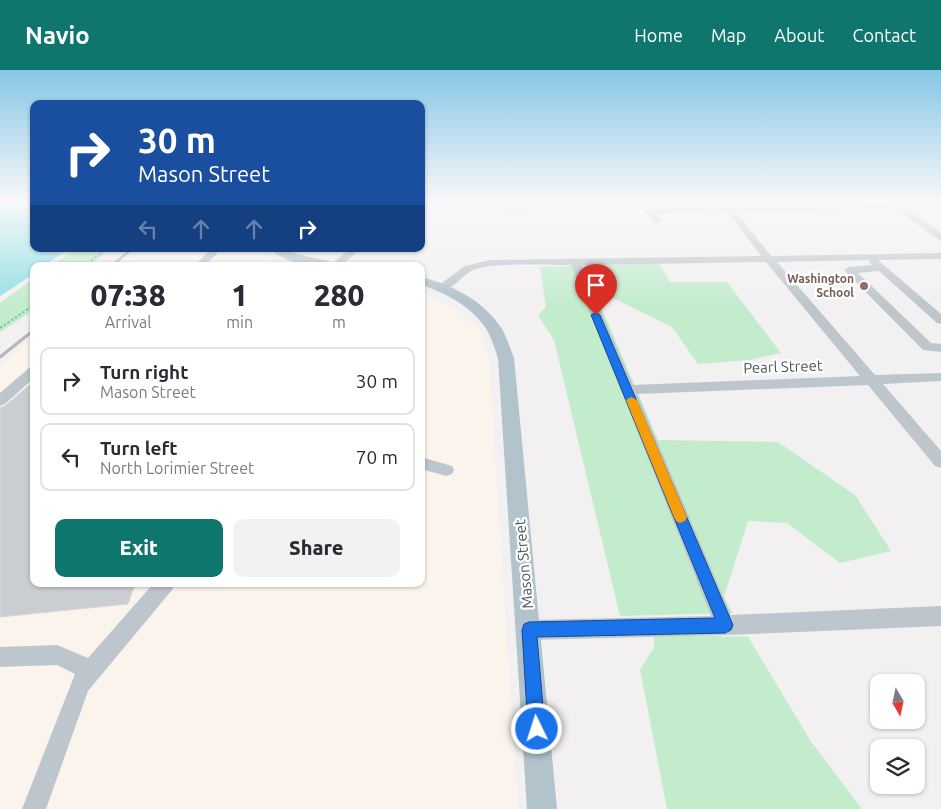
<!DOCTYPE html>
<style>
:root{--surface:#fff;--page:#f2f2f3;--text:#2b2b33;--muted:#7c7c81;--line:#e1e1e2;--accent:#0f766e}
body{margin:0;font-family:Ubuntu,sans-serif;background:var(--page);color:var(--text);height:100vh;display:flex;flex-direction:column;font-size:19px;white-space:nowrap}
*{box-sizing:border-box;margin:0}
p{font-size:16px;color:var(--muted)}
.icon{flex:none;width:28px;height:28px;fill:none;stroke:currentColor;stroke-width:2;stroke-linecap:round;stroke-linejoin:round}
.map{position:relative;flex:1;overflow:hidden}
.side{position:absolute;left:30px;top:192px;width:395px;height:325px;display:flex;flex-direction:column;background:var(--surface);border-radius:10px;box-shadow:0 1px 4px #0004}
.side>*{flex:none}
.guide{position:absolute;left:30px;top:30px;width:395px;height:152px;border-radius:10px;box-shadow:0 1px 4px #0004;background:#1a4fa0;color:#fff;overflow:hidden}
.needle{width:32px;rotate:171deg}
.buttons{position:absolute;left:870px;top:604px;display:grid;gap:10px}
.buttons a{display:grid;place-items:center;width:55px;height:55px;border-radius:10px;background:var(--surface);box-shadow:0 1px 4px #0004;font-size:25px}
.pin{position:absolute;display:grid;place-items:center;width:42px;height:42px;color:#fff;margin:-51px -21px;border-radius:50% 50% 50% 0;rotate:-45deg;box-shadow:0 0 5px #0007}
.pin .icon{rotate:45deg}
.me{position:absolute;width:55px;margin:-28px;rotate:356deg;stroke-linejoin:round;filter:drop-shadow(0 0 4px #0008)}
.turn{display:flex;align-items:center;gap:18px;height:105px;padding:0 25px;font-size:22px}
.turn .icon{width:65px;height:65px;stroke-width:2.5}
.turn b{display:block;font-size:35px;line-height:42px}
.lanes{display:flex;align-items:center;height:48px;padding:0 25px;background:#0003;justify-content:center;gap:25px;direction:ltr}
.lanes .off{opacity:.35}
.eta{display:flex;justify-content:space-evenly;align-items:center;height:85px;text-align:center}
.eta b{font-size:30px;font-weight:800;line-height:35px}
.action{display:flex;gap:10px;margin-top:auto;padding:10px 25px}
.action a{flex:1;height:58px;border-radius:10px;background:var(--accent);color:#fff;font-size:20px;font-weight:800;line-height:58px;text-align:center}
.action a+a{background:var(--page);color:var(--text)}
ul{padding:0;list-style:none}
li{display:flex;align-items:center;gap:15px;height:68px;margin:0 10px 8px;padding:0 15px;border:2px solid var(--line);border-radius:10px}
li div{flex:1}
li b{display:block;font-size:19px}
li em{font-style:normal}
header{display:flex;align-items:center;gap:30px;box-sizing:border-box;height:70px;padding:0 25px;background:var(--accent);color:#fff}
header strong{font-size:24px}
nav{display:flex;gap:28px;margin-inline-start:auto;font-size:18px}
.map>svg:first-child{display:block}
.commercial{fill:#fbf4ec}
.green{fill:#c3eccd}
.water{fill:#93e0e5}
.building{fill:#caced2;stroke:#d5d7db}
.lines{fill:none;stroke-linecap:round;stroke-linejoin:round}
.path{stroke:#7dc799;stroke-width:2;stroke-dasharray:2.5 2;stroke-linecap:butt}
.minor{fill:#bdc6cc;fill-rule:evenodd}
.major{fill:#b2c3cc;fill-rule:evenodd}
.rail-far1{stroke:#b3b6ba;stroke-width:2.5}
.rail{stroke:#b3b6ba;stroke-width:3}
.route{fill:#1a73e8;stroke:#114b97}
.slow{fill:#f59e0b}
.education-dot{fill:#8d6e63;stroke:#fff;stroke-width:2}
.labels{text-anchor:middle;stroke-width:4.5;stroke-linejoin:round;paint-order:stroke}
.far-education-label{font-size:12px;font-weight:bold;fill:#785e54;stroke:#fff;text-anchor:end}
.street-label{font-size:15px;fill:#49565c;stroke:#fff}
</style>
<header>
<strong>Navio</strong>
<nav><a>Home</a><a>Map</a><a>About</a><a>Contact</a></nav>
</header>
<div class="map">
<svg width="941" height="739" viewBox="0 0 941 739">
<rect width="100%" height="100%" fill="#f2f0f1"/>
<path class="commercial" d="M138,179H257L283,196H117Z
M421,221L455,239L480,259L489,286L518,739H0V295L34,266V514H421Z"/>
<path class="green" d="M495,132H683L508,144Z
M75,179H111L89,196H51Z
M659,193L670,212H727L781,283L749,290L698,294L672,257L593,218L658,370L778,372L855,425L891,481L840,493L787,453L748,451L724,527L733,543L620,546L554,270L538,245L546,237L540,197Z
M34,208V240L0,262V233Z
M654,564L748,567L810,670L862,739H667L640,599L654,578Z"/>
<path class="water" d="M0,132H34V179H68L44,196H34V204L0,226Z"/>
<path class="building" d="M34,311V514H135L128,534L0,547V338L6,335Z"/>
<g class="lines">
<path class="path" d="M84,196L106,179
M0,258L34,235"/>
<path class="minor" d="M720,132H728L732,136L889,134L888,132H897L941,163V171L895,139L736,142L771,186L941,183V189L878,190L941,244V254L937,253L879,201L858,203L931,273L941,274V282L923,280L844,200L849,197L872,195L869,192L870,190L777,192L875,305L941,303V311L883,314L941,381V398L935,396L868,315L637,324L731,545L941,536V556L725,565L529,570L522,567L519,560L522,553L529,550L711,546L571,195C547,195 494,192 473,200C462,205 450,224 437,220L435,218L465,196L490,190L761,186L727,141L713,140L657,144L661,150L656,153L653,152L646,142L651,139L713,134L722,135ZM766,192L860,306L633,315L581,195Z
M211,179H221L205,196H194Z
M349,179H360L341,196H330Z
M34,297V308L5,334L0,336V323L29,298Z
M421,387L452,396L454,400L452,404L446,406L421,399Z
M153,514H174L172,520L88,621L46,739H22L75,604L57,595L0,597V577L57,575L88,588Z"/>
<path class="major" d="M271,179H286L297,184L336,193L338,196C318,197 285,195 271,179Z
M421,207C453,215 484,231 502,259C507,268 510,278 514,288L557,739H527L498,288C495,279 492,270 488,262C475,238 446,223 421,215Z"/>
<path class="rail-far1" d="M111,196L132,179"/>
<path class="rail" d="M0,287L34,260"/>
</g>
<linearGradient id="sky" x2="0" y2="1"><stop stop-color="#86c6e7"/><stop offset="0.56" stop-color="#f9f8f9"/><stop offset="1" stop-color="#f9f8f9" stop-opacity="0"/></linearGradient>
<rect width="941" height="235" fill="url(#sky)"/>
<path class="route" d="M596,242L600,245L733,555L731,560L725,563L537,567L545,659L543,665L537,668L531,665L528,659L522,560L524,554L529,552L715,548L591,245Z"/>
<path class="slow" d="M631,327L637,330L687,447L685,451L680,453L676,451L674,447L626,330Z"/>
<circle class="education-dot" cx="864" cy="216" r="5"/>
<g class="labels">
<g class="far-education-label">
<text x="854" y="213">Washington<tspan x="854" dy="14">School</tspan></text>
</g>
<g class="street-label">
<text transform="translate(783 297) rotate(-2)" y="5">Pearl Street</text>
<text transform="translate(524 494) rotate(-95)" y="5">Mason Street</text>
</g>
</g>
</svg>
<div class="buttons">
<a><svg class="needle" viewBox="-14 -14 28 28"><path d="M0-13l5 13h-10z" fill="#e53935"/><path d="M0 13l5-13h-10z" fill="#7c7c81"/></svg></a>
<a><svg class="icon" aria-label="layers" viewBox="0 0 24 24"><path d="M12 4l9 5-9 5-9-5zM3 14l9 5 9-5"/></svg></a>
</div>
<div class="pin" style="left:596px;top:245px;background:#d93025"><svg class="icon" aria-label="arrive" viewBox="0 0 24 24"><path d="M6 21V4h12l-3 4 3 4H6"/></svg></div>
<svg class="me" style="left:537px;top:659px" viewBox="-20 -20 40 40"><circle r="17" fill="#1a73e8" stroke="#fff" stroke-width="3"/><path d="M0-11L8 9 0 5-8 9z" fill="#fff"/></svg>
<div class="guide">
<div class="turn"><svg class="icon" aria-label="right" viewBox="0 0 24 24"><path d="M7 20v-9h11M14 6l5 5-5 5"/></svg><div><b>30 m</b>Mason Street</div></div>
<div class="lanes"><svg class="icon off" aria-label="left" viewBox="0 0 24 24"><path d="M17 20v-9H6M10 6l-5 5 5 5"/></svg><svg class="icon off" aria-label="ahead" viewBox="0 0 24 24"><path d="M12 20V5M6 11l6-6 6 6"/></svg><svg class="icon off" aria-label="ahead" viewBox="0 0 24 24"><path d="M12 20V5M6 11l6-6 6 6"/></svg><svg class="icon" aria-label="right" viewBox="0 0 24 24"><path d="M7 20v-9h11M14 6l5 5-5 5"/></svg></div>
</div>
<section class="side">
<div class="eta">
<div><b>07:38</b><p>Arrival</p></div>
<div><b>1</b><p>min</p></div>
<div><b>280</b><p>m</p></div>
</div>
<ul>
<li><svg class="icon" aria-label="right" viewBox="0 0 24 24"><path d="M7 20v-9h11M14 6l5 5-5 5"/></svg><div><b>Turn right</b><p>Mason Street</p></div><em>30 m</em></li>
<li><svg class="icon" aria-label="left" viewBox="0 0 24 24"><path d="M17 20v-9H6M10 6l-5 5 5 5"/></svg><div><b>Turn left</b><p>North Lorimier Street</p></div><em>70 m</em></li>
</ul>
<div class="action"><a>Exit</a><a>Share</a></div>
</section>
</div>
